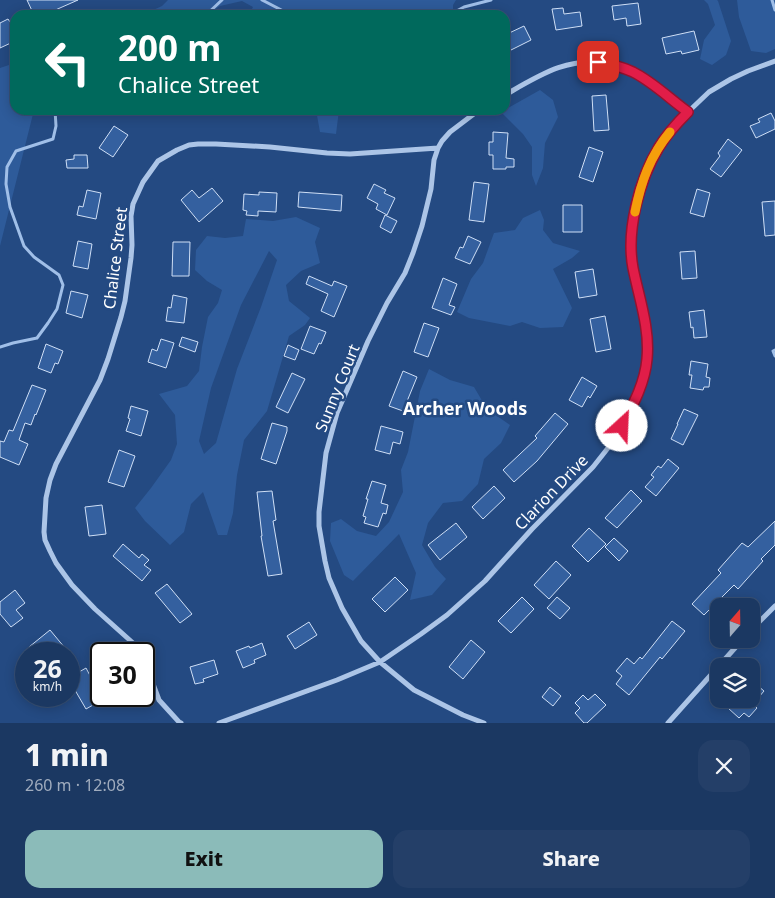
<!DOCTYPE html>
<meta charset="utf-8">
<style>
:root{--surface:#1b3862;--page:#243f68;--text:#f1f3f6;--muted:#a0acbe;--line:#395277;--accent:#8bbbb9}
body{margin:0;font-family:"Noto Sans",sans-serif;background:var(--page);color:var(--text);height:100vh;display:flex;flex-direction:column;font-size:19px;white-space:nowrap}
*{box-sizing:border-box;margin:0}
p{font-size:16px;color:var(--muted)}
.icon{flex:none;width:28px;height:28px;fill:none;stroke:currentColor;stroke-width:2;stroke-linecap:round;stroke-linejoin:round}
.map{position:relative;height:723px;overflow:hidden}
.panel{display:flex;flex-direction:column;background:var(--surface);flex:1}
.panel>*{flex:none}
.banner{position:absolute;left:10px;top:10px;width:500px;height:105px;border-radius:15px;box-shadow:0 2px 12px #0003,0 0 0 1px var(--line);background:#00695c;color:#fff;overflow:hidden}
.needle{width:32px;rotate:20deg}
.buttons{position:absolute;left:710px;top:598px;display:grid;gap:10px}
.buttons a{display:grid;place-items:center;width:50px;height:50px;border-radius:10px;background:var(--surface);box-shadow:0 2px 12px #0003,0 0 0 1px var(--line);font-size:25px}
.speed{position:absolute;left:15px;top:642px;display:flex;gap:10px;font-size:25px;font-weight:700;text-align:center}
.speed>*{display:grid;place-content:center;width:65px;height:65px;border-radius:50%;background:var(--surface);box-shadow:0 2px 12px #0003,0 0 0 1px var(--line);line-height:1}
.speed small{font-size:12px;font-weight:400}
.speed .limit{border:2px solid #111;border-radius:8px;background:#fff;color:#111}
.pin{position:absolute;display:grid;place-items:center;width:42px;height:42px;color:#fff;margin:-21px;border-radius:10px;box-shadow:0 2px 8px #0006}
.me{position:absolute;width:55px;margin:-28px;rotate:25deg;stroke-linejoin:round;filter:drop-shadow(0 0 4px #0008)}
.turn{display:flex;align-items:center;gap:18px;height:105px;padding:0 25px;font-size:22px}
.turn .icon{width:65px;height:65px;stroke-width:2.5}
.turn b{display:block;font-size:35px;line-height:42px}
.round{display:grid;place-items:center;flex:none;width:52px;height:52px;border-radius:15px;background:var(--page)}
.summary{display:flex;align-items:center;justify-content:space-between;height:85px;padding:0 25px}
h1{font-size:30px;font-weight:800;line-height:38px}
.cta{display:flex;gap:10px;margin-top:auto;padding:10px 25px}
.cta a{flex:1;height:58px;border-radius:15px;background:var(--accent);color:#111;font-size:20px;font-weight:800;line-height:58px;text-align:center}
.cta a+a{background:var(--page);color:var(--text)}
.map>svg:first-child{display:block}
.green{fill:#2e5b9a;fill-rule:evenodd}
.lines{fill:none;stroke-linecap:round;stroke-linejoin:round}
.stream{stroke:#a0bfe8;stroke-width:3}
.building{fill:#34609f;stroke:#cfdff6}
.street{stroke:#acc5e7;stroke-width:5}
.route-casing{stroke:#92132f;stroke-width:12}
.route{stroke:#e11d48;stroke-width:9}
.slow{stroke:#f59e0b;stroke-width:9}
.labels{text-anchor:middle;stroke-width:5;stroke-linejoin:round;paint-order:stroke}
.street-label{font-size:16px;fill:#fff;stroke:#244a82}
.neighbourhood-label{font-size:18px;font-weight:bold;fill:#fff;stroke:#244a82}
</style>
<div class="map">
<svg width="775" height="723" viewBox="0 0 775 723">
<rect width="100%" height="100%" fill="#244a82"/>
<path class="green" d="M168,0H456L453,5V15H249L253,7L242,1L220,6L206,15H142L162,6Z
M704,0H717L718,1L731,41L726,55L712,65L700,59L704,40L715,25L708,4Z
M737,0H775V49L766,53L751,51L739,17Z
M15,63V110H34L0,246V68Z
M540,90L553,100L558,117L545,143L543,168L536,186L532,175V147L523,134L501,112Z
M316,110H339L336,134L320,132Z
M540,210L544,220L543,230L553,243L580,251L572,258L553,269L572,308L563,327L540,328L522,322L510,326L469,318L457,312L471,279L483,263L494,233L515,230L523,218Z
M296,217L320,228L315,242L320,263L301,271L286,285L289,301L310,318L305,325L289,336L267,411L244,440L237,475L233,513L227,535H218L203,492L191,504L184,532L170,545L145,521L135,508L151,488L171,460L177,444L175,415L159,394L187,386L199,371L202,347L208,317L218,303L222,290L207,281L195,270L196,250L207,236L225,238L243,236L246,219L273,221ZM269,251L277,260L261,307L237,369L216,443L204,454L199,441L211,388L241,305Z
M429,369L450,380L474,387L487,409L510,425L501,443L484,459L478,484L462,501L443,503L428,523L422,545L435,567L446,579L432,595L410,600L416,573L399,534L353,581L344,575L330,541L331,523L341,519L357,531L376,536L389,522L403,492L401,470L408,452L420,391Z"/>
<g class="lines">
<path class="stream" d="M262,0L291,15
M772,0L775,10
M206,15L222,0
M449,15L464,7L491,0
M0,347L13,343L37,338L48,323L57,309L63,285L59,275L34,257L24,246L10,207L6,184L7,167L16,151L53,139L56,126L55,110
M775,350L773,351L775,356"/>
</g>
<path class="building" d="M27,0H78L44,15H34Z
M638,3L641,24L627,26L626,18L614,20L612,6Z
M563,8L564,14L580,12L582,26L556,30L552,9Z
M8,19L10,22L15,20V41L0,48V23Z
M524,26L531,40L505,53V35Z
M694,31L699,50L682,54L681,51L666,54L662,38Z
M606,95L609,130L594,131L592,96Z
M771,113L775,121V129L756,138L750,126L760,122L758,119Z
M114,126L128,135L113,157L99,148Z
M493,132L508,133L506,158L514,159V167H506V169H493V155H489V142H493Z
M728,139L742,150L721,177L710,169L720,156L718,153Z
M589,147L603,152L593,182L579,177Z
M74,155H87L88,168H67L66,160L74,159Z
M474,182L489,184L484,222L469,220Z
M374,184L386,190L384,193L395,198L387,215L376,209L378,204L367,198Z
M212,188L223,201L199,222L181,200L192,190L199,198Z
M697,189L710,193L704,217L690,213Z
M87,190L101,193L96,219L77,215L79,206L83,207Z
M259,192L277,193L276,212L258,211V216L246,215L247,211L243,210L244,194L259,195Z
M299,192L342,195L341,211L298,207Z
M775,201V235L765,236L762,202Z
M563,205H582V232H563Z
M385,215L397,221L391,233L380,227Z
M468,236L481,242L470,264L455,258L460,247L463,248Z
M78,241L92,244L88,269L73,266Z
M173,242H190L189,276H172Z
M695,251L697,278L682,279L680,252Z
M593,269L597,295L579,298L575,272Z
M309,276L332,286L334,281L347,286L334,317L321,311L328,294L306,284Z
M443,278L457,284L449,305L455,307L451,315L432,308Z
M71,291L88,295L82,318L66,313Z
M173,295L187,298L184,323L166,321L168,307L171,308Z
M704,310L707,337L694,338L693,327L691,328L689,312Z
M605,316L611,349L596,352L590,319Z
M424,323L439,328L428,357L414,352Z
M310,326L326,332L321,344L319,343L314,354L301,349Z
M182,337L198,342L195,352L179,346Z
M161,339L174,343L166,368L148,362L152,349L157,351Z
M46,344L63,351L58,364L55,363L51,373L38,368Z
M288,345L299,350L295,360L284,356Z
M691,361L708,364L706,377L710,378L709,387H704L703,390L690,388L692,375H689Z
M403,371L417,377L403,411L389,406Z
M292,373L305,379L288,413L276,407Z
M582,377L597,386L590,398L588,396L582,407L569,400Z
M32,385L46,390L36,415L35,414L31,425L25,423L19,440L28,444L19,465L0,457V441L4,442L9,430L13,431Z
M131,406L148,411L141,436L126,431L130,419L128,418Z
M684,409L698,415L683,445L671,439L678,424H677Z
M555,413L568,424L537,461L514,482L503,470L537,438L535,436Z
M272,423L287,427V431L276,464L261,459Z
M381,426L403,432L400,444L393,442L390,454L375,450Z
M119,450L135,456L124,487L108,482Z
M668,459L679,468L656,496L645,487L654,477L651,475L658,466L661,468Z
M372,481L386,485L381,503L388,505L386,514L383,513L378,527L364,523L366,517L363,516L368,499H366Z
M494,486L505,498L483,519L472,507Z
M631,490L642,501L617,528L605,518Z
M272,491L276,520L273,521L282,574L268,576L261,536H262L257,492Z
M102,505L106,534L89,536L85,507Z
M775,521V545L761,559L763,561L738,589L734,585L704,615L692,604L721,573L718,570L742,543L748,547Z
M456,523L467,537L440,560L428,545Z
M589,528L606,544L588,562L572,546Z
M614,538L628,551L619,561L605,547Z
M123,544L139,558L142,554L149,560L144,565L151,570L142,581L113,556Z
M556,561L571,575L549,599L534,585Z
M395,577L408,590L385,612L372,599Z
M167,584L192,614L180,623L155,593Z
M15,590L25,603L16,610L23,618L11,627L0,614V602Z
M522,597L534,609L511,633L498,621Z
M557,597L570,608L560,619L547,608Z
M672,621L685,631L662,659L660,657L629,695L616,684L622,676L616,671L627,658L634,664L640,657L642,659Z
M309,622L317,635L295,649L287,636Z
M50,630L70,654H35L29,647Z
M471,640L485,652L463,679L449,667Z
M262,643L266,655L254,660L255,663L243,668L236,651L249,646L250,648Z
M214,660L218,674L203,679L204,682L195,684L190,667Z
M86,668L95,685L92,687L100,701L86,709L72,685L76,682L72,676Z
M751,680L764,691L753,704L757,708L749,717L744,713L739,718L728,708L736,699H751Z
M550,687L561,696L553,706L542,697Z
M595,694L606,705L587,723H584L575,713L580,708L575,703L583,695L588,700Z"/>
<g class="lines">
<path class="street" d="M505,95C538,76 570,55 609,64C618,66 627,69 635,74C654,85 671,99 688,112
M479,110L450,132L442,141L438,148L434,160L431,189L422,226L413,253L405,273L387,303L368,341L337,413L326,453L319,512V526L325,561L329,578L342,608L361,641L380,662L414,690L463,715L484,723
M751,630L775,606
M140,654L133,643L95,609L72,585L56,563L50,551L45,540L44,532L46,498L50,480L56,464L100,380L108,359L121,317L125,301L131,258L132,245L131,216L133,204L143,182L158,161L177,150L189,145L198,144H216L270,147L327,153L350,154L438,148
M144,660L159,700L179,722L181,723
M219,723L337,680L380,662L421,634L447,615L485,581L532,529L593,467L608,448L623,427L639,392L645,371L647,346L646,331L633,267L631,252L634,218L639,192L647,171L658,148L664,139L688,112L709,92L731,79L748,71L775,61
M668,723L743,639"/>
</g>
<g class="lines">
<g class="route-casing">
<path id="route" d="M598,62C610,64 622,67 633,72C653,82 670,99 688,112C677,123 667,134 659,147C639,180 626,231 633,268C639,298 650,328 647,359C645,383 633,405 622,426"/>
</g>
<use href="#route" class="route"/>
<path class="slow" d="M635,212C641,182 650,156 670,132"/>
</g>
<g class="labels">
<g class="street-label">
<text transform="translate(115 258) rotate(-83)" y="6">Chalice Street</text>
<text transform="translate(337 388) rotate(-68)" y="6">Sunny Court</text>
<text transform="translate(551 492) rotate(-46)" y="6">Clarion Drive</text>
</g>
<g class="neighbourhood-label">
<text x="465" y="415">Archer Woods</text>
</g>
</g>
</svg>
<div class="buttons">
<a><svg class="needle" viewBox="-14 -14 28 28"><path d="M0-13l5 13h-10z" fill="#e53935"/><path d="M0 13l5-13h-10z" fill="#a0acbe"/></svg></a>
<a><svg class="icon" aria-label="layers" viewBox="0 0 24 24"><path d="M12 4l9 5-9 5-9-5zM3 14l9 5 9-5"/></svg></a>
</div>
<div class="speed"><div>26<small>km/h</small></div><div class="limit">30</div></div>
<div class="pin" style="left:598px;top:62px;background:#d93025"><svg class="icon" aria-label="arrive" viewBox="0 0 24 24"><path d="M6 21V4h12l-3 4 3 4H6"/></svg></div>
<svg class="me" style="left:622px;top:426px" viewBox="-20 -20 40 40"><circle r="19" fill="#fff"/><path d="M0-13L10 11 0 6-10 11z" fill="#e11d48"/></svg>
<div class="banner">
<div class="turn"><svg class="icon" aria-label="left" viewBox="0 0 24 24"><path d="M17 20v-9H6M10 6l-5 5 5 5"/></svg><div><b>200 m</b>Chalice Street</div></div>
</div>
</div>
<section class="panel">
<div class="summary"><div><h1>1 min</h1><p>260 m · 12:08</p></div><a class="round"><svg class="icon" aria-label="close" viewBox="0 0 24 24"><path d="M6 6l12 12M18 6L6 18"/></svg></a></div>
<div class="cta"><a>Exit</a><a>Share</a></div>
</section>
